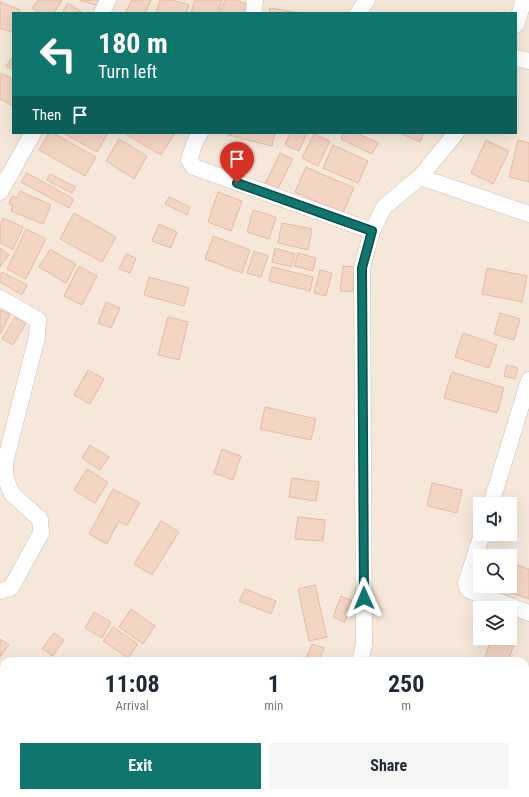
<!DOCTYPE html>
<style>
:root{--surface:#fff;--page:#f6f6f7;--text:#1f2937;--muted:#747a83;--accent:#0f766e}
body{margin:0;font-family:"Roboto Condensed",sans-serif;background:var(--page);color:var(--text);height:100vh;display:flex;flex-direction:column;font-size:15px;white-space:nowrap}
*{box-sizing:border-box;margin:0}
p{font-size:13px;color:var(--muted)}
.icon{flex:none;width:22px;height:22px;fill:none;stroke:currentColor;stroke-width:2;stroke-linecap:round;stroke-linejoin:round}
.map{position:relative;flex:1;overflow:hidden}
.drawer{position:absolute;left:0px;top:657px;width:529px;height:140px;display:flex;flex-direction:column;background:var(--surface);border-radius:12px 12px 0 0;box-shadow:0 4px 16px #0002}
.drawer>*{flex:none}
.guide{position:absolute;left:12px;top:12px;width:505px;height:122px;border-radius:0px;box-shadow:0 4px 16px #0002;background:#0f766e;color:#fff;overflow:hidden}
.tools{position:absolute;left:473px;top:497px;display:grid;gap:8px}
.tools a{display:grid;place-items:center;width:44px;height:44px;border-radius:0px;background:var(--surface);box-shadow:0 4px 16px #0002;font-size:20px}
.pin{position:absolute;display:grid;place-items:center;width:34px;height:34px;color:#fff;margin:-41px -17px;border-radius:50% 50% 50% 0;rotate:-45deg;box-shadow:0 0 4px #0007}
.pin .icon{rotate:45deg}
.me{position:absolute;width:44px;margin:-22px;rotate:359deg;stroke-linejoin:round;filter:drop-shadow(0 0 3px #0008)}
.turn{display:flex;align-items:center;gap:14px;height:84px;padding:0 20px;font-size:18px}
.turn .icon{width:52px;height:52px;stroke-width:2.5}
.turn b{display:block;font-size:28px;line-height:34px}
.then{display:flex;align-items:center;height:38px;padding:0 20px;background:#0003;gap:8px;font-size:15px}
.eta{display:flex;justify-content:space-evenly;align-items:center;height:68px;text-align:center}
.eta b{font-size:24px;font-weight:700;line-height:28px}
.action{display:flex;gap:8px;margin-top:auto;padding:8px 20px}
.action a{flex:1;height:46px;border-radius:0px;background:var(--accent);color:#fff;font-size:16px;font-weight:700;line-height:46px;text-align:center}
.action a+a{background:var(--page);color:var(--text)}
.map>svg:first-child{display:block}
.residential{fill:#f5e8da;fill-rule:evenodd}
.building{fill:#f3d5c3;stroke:#e6bba3}
.lines{fill:none;stroke-linecap:round;stroke-linejoin:round}
.minor-casing{stroke:#d1beb0;stroke-width:17}
.minor{stroke:#fff;stroke-width:16}
.route-casing{stroke:#0a4d48;stroke-width:10}
.route{stroke:#0f766e;stroke-width:7}
</style>
<div class="map">
<svg width="529" height="797" viewBox="0 0 529 797">
<rect width="100%" height="100%" fill="#fdf6ec"/>
<path class="residential" d="M0,0H529V797H0ZM13,13H516V133H13ZM480,504H510V534H480ZM480,556H510V586H480ZM480,608H510V638H480ZM4,661H525V793H4Z"/>
<path class="building" d="M38,0H62L54,13H40L32,8Z
M80,0H104L102,7Z
M132,0H151L145,13H125Z
M160,0H173L189,5L186,13H156Z
M195,0H222L218,13H191Z
M225,0H236L250,5L247,13H220Z
M0,2L20,10L19,13H13V28L11,32L0,28Z
M68,3L83,13H62Z
M270,8L301,13H269Z
M13,56V70L6,66Z
M1,73L13,79V106L0,99V75Z
M49,133H53L96,157L85,176L39,150Z
M63,133H108L97,152Z
M124,133H175L161,155Z
M228,133H275L272,146L228,135Z
M290,133H307L299,151L285,145Z
M343,133H357L378,143L372,154L341,139Z
M400,133H424L420,142Z
M314,134L330,141L318,166L302,158Z
M119,139L147,156L134,179L106,161Z
M486,140L509,151L493,184L471,173Z
M518,140L529,143V182L509,177Z
M333,145L368,161L358,183L323,168Z
M280,153L293,159L275,194L263,188Z
M306,167L354,188L343,213L295,192Z
M27,173L74,199L69,208L21,182Z
M50,174L76,187L72,193L47,180Z
M20,191L51,205L43,224L11,211L13,206L9,204L12,196L17,198Z
M218,192L242,201L231,231L208,222Z
M169,197L190,207L187,215L165,204Z
M253,210L276,217L269,239L247,232Z
M74,213L116,237L102,262L60,239Z
M3,218L23,227L13,249L0,243V225Z
M282,223L312,229L308,250L278,243Z
M159,224L177,232L171,248L152,241Z
M26,229L46,239L26,279L7,269Z
M213,236L250,250L242,273L205,259Z
M0,248L9,255L0,267Z
M275,248L295,254L291,267L272,262Z
M50,249L76,264L66,283L39,267Z
M254,251L268,256L261,277L247,273Z
M298,253L316,258L313,271L294,266Z
M126,254L136,258L130,273L119,269Z
M79,266L97,276L82,305L64,296Z
M343,266L355,267L353,292L340,291Z
M272,267L313,277L310,291L269,281Z
M487,268L527,276L522,302L482,294Z
M320,270L332,273L326,296L314,293Z
M2,272L27,285L22,295L0,282V275Z
M149,277L189,288L184,306L144,295Z
M106,302L120,308L111,328L98,323Z
M0,310L10,314L1,333H0Z
M500,313L520,319L514,340L494,334Z
M15,317L26,323L13,345L2,339Z
M168,317L188,322L179,360L158,355Z
M463,333L497,345L489,368L455,357Z
M507,365L518,368L515,379L504,376Z
M88,370L104,379L90,404L74,395Z
M452,372L504,388L497,413L444,398Z
M265,407L316,419L311,440L260,429Z
M90,445L109,457L100,470L82,458Z
M222,449L241,456L233,480L214,473Z
M87,469L108,482L95,503L74,490Z
M292,478L319,482L316,501L289,497Z
M432,483L462,490L457,513L427,506Z
M113,489L140,503L127,525L119,521L107,544L89,534Z
M298,517L325,520L323,541L295,539Z
M161,521L179,532L152,575L134,564Z
M510,563L529,569V599L498,588L499,586H510Z
M315,585L327,637L309,641L298,589Z
M245,589L276,601L271,614L239,601Z
M341,596L353,601L345,622L333,617Z
M131,609L155,626L143,644L119,627Z
M94,612L111,622L102,638L85,628Z
M113,627L138,644L128,658L103,641Z
M54,633L64,640L53,656L42,649Z
M492,638H504L515,642L508,661H483Z
M0,639L9,645L0,657Z
M312,644L324,648L319,661H305Z
M0,708L4,711V733L0,730Z
M204,793H220L222,795L220,797H208Z
M425,793H454L452,797H423Z"/>
<g class="lines">
<g class="minor-casing">
<path id="minor" d="M102,13L108,0
M254,13L255,0
M358,13L367,0
M516,25L524,0
M516,58L529,61
M200,133L195,142L189,160L194,167L372,231
M420,177L529,214
M0,192L33,133
M0,298L38,320L37,337L5,462V477L12,494L40,519L41,533L11,588L0,591
M491,504L529,380
M482,534L466,583L467,588L471,591L529,613
M360,661L364,644L362,268L372,231L384,207L420,177L456,133
M525,792L529,794
M333,797V793"/>
</g>
<use href="#minor" class="minor"/>
</g>
<g class="lines">
<g class="route-casing">
<path id="route" d="M237,183L372,231L362,268L364,598"/>
</g>
<use href="#route" class="route"/>
</g>
</svg>
<div class="tools">
<a><svg class="icon" aria-label="sound" viewBox="0 0 24 24"><path d="M4 9h4l5-4v14l-5-4H4zM17 9q2 3 0 6"/></svg></a>
<a><svg class="icon" aria-label="search" viewBox="0 0 24 24"><circle cx="10" cy="10" r="6"/><path d="M15 15l6 6"/></svg></a>
<a><svg class="icon" aria-label="layers" viewBox="0 0 24 24"><path d="M12 4l9 5-9 5-9-5zM3 14l9 5 9-5"/></svg></a>
</div>
<div class="pin" style="left:237px;top:183px;background:#d93025"><svg class="icon" aria-label="arrive" viewBox="0 0 24 24"><path d="M6 21V4h12l-3 4 3 4H6"/></svg></div>
<svg class="me" style="left:364px;top:598px" viewBox="-20 -20 40 40"><path d="M0-17L14 15 0 8-14 15z" fill="#0f766e" stroke="#fff" stroke-width="4"/></svg>
<div class="guide">
<div class="turn"><svg class="icon" aria-label="left" viewBox="0 0 24 24"><path d="M17 20v-9H6M10 6l-5 5 5 5"/></svg><div><b>180 m</b>Turn left</div></div>
<div class="then">Then<svg class="icon" aria-label="arrive" viewBox="0 0 24 24"><path d="M6 21V4h12l-3 4 3 4H6"/></svg></div>
</div>
<section class="drawer">
<div class="eta">
<div><b>11:08</b><p>Arrival</p></div>
<div><b>1</b><p>min</p></div>
<div><b>250</b><p>m</p></div>
</div>
<div class="action"><a>Exit</a><a>Share</a></div>
</section>
</div>
